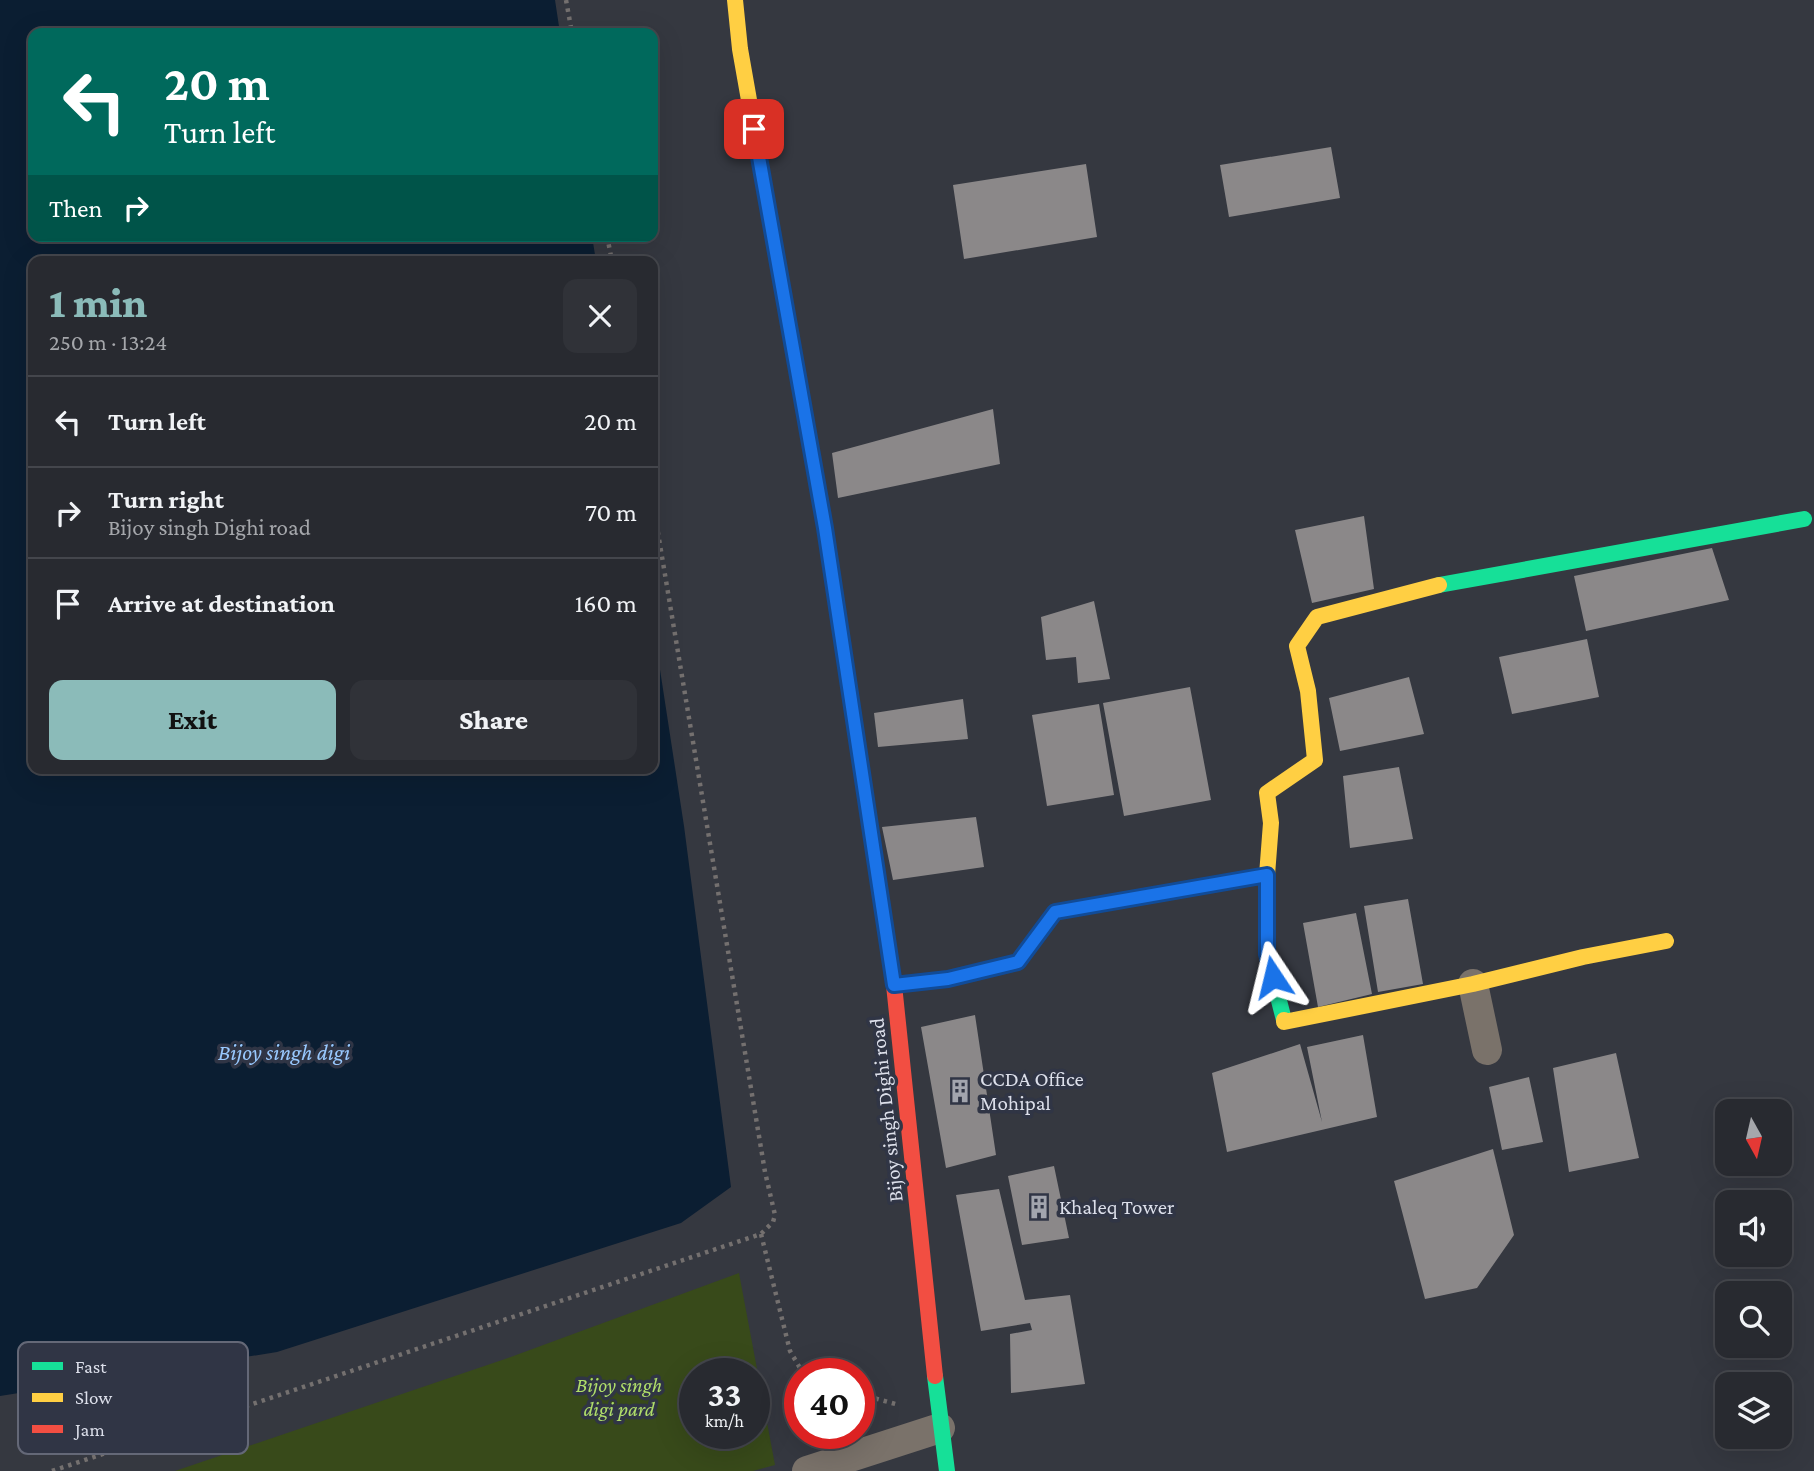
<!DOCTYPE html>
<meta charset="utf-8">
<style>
:root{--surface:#282a30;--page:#303238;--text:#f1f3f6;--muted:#a5a7ab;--line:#44464c;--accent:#8bbbb9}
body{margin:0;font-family:"Crimson Pro",serif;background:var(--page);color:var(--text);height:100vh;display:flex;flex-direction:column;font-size:26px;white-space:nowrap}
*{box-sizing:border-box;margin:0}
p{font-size:23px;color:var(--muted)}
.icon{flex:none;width:38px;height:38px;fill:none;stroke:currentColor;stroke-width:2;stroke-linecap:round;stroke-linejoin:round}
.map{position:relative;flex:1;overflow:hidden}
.panel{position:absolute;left:28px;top:256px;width:630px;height:518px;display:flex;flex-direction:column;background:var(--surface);border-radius:14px;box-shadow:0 7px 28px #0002,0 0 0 2px var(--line)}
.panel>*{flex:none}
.guide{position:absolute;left:28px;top:28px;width:630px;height:214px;border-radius:14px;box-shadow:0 7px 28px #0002,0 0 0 2px var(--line);background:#00695c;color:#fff;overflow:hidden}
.needle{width:46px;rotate:172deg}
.fabs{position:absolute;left:1715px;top:1099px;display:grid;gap:14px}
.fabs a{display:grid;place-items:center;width:77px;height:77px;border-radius:14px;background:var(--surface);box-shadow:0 7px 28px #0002,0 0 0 2px var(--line);font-size:35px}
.speed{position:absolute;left:679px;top:1358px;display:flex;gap:14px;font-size:35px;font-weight:700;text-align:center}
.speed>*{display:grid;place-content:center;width:91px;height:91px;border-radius:50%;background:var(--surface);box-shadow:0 7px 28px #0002,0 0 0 2px var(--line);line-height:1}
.speed small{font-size:18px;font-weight:400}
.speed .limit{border:10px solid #d22;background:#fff;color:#111}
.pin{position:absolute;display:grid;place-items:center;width:60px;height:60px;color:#fff;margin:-30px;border-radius:14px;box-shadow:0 4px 10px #0006}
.me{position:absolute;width:77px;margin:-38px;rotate:350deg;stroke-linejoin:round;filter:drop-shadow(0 0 5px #0008)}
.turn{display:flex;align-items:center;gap:24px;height:147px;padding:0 21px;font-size:32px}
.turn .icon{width:91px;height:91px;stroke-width:2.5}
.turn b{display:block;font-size:49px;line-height:60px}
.then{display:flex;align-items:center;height:66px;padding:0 21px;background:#0003;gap:14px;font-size:26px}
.round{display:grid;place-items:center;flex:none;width:74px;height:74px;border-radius:14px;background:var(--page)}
.headline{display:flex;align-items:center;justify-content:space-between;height:119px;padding:0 21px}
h1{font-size:42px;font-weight:800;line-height:52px;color:var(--accent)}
.cta{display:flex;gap:14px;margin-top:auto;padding:14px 21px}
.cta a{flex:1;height:80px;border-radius:14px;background:var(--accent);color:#111;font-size:28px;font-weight:800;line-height:80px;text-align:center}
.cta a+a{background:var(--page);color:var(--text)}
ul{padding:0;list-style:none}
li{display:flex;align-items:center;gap:21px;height:91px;padding:0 21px;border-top:2px solid var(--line)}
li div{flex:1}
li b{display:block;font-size:26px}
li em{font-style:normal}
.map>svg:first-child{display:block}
.green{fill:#384a1a;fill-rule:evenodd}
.water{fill:#0b1e32}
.building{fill:#8b8889}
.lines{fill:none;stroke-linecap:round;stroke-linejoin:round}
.path{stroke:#74706f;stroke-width:4.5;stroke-dasharray:3.5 5;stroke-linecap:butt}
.street{stroke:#7a726a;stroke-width:30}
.fast{stroke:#16e098;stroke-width:16}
.slow{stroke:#ffcf43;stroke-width:16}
.jam{stroke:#f24e42;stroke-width:16}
.route-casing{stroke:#114b97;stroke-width:18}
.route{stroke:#1a73e8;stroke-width:12}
.labels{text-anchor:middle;stroke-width:7;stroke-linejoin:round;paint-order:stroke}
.poi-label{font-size:21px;fill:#dcdfea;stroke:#303545;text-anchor:start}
.street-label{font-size:21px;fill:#dcdfea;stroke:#303545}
.park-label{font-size:21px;font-style:italic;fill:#b0de6a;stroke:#303545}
.water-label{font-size:23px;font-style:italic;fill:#98c8fe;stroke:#303545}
.key{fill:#303545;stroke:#646877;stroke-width:2}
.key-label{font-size:19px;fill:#dcdfea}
</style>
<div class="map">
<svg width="1814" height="1471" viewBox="0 0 1814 1471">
<rect width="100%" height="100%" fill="#353840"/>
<path class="green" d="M739,1273L775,1465L753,1471H175L508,1358ZM695,1374H754V1433H695Z"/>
<path class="water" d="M0,0H555L560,33H33V236H592L596,261H33V768H653V624L684,826L731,1187L681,1223L277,1352L0,1396Z"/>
<path class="building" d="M1331,147L1340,198L1229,217L1220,165Z
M1086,164L1097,237L964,259L953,185Z
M993,409L1000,464L838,498L832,453Z
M1364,516L1374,589L1312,603L1295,530Z
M1712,548L1729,600L1586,631L1574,576Z
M1094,601L1110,679L1078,683L1076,657L1046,660L1041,617Z
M1587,639L1599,697L1512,714L1499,657Z
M1409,677L1424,734L1340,751L1329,698Z
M1190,687L1211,800L1124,816L1103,703Z
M963,699L968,739L878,747L874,713Z
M1099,704L1114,795L1047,806L1032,715Z
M1399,767L1413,839L1350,848L1343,776Z
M976,817L984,867L893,880L882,827Z
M1408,899L1423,984L1378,992L1364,906Z
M1356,913L1372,994L1318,1007L1303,923Z
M975,1015L996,1155L946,1168L921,1027Z
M1363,1035L1377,1117L1227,1152L1212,1073L1300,1044L1322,1122L1307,1047Z
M1616,1053L1639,1158L1569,1172L1553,1068Z
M1529,1077L1543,1142L1502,1150L1489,1087Z
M1493,1149L1514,1235L1477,1288L1425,1299L1394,1181Z
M1054,1166L1069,1238L1022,1245L1008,1176Z
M999,1189L1025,1300L1070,1295L1085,1384L1011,1393L1010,1334L1032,1330L1030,1323L981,1331L956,1195Z"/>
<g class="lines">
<path class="path" d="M566,0L572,33
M607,236L612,261
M761,1234L790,1351L800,1368L810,1374
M859,1394L899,1405
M52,1471L761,1234L773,1222L775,1215L765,1172L653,503"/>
<path class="street" d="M1473,984L1487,1050
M807,1471L940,1428"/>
<path class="fast" d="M1439,585L1804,519
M842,640L883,912
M894,985L948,979L1018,962L1055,912L1267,875V954L1284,1020
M935,1376L947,1471"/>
<path class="slow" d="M735,0L740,49L785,304
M1267,875L1271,823L1267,793L1315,760L1308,691L1297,646L1317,617L1439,585
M1284,1020V1022L1473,984L1583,957L1666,941"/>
<path class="jam" d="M785,304L825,528L842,640
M883,912L894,985L935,1376"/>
</g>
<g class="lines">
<g class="route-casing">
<path id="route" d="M754,129L825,528L894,985L948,979L1018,962L1055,912L1267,875V954L1273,977"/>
</g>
<use href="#route" class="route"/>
</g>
<defs>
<g id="building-bare" transform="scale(1.89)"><path d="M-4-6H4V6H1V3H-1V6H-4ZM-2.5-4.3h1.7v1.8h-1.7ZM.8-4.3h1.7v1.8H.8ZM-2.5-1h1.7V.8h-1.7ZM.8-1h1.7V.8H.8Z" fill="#a2a5ae" stroke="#303545" stroke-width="2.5" paint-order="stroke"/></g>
</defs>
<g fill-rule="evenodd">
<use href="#building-bare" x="960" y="1091"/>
<use href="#building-bare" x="1039" y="1207"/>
</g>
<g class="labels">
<g class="poi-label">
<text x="980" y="1086">CCDA Office<tspan x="980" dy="24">Mohipal</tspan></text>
<text x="1059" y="1214">Khaleq Tower</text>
</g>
<g class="street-label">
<text transform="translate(886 1110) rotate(-96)" y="7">Bijoy singh Dighi road</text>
</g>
<g class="park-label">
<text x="619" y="1392">Bijoy singh<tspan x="619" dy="24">digi pard</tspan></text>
</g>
<g class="water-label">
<text x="284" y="1060">Bijoy singh digi</text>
</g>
</g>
<rect x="18" y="1342" width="230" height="112" rx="10" class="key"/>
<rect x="32" y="1362" width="31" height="8" fill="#16e098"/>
<rect x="32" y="1393" width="31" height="9" fill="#ffcf43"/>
<rect x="32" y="1425" width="31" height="8" fill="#f24e42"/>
<g class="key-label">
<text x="75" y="1373">Fast</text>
<text x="75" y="1404">Slow</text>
<text x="75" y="1436">Jam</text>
</g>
</svg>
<div class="fabs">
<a><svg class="needle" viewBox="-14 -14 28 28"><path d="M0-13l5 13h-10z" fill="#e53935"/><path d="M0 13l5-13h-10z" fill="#a5a7ab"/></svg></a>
<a><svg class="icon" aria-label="sound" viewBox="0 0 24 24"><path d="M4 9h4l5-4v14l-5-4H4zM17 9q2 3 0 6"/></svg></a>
<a><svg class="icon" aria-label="search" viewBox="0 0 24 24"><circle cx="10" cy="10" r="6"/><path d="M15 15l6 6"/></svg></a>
<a><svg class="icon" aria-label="layers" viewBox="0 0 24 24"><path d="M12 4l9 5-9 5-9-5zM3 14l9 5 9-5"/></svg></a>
</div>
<div class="speed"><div>33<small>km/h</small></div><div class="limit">40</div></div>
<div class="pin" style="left:754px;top:129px;background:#d93025"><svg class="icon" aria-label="arrive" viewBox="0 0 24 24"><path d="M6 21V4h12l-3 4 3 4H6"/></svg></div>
<svg class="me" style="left:1273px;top:977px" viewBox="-20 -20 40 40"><path d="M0-17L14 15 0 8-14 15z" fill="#1a73e8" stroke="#fff" stroke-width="4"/></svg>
<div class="guide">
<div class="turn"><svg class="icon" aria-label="left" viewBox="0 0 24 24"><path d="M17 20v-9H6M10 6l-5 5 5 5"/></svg><div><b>20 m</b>Turn left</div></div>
<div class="then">Then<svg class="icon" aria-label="right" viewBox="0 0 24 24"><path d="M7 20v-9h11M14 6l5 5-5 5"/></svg></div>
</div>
<section class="panel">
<div class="headline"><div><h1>1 min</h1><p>250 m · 13:24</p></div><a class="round"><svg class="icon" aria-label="close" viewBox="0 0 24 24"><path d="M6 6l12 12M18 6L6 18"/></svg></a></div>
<ul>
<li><svg class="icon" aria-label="left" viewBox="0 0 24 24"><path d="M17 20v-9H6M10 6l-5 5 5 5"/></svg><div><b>Turn left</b></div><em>20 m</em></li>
<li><svg class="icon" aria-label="right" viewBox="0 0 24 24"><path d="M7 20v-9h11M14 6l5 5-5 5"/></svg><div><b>Turn right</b><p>Bijoy singh Dighi road</p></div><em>70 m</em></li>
<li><svg class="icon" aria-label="arrive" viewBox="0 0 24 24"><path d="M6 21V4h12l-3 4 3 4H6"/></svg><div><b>Arrive at destination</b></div><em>160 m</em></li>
</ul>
<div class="cta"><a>Exit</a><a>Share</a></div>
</section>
</div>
